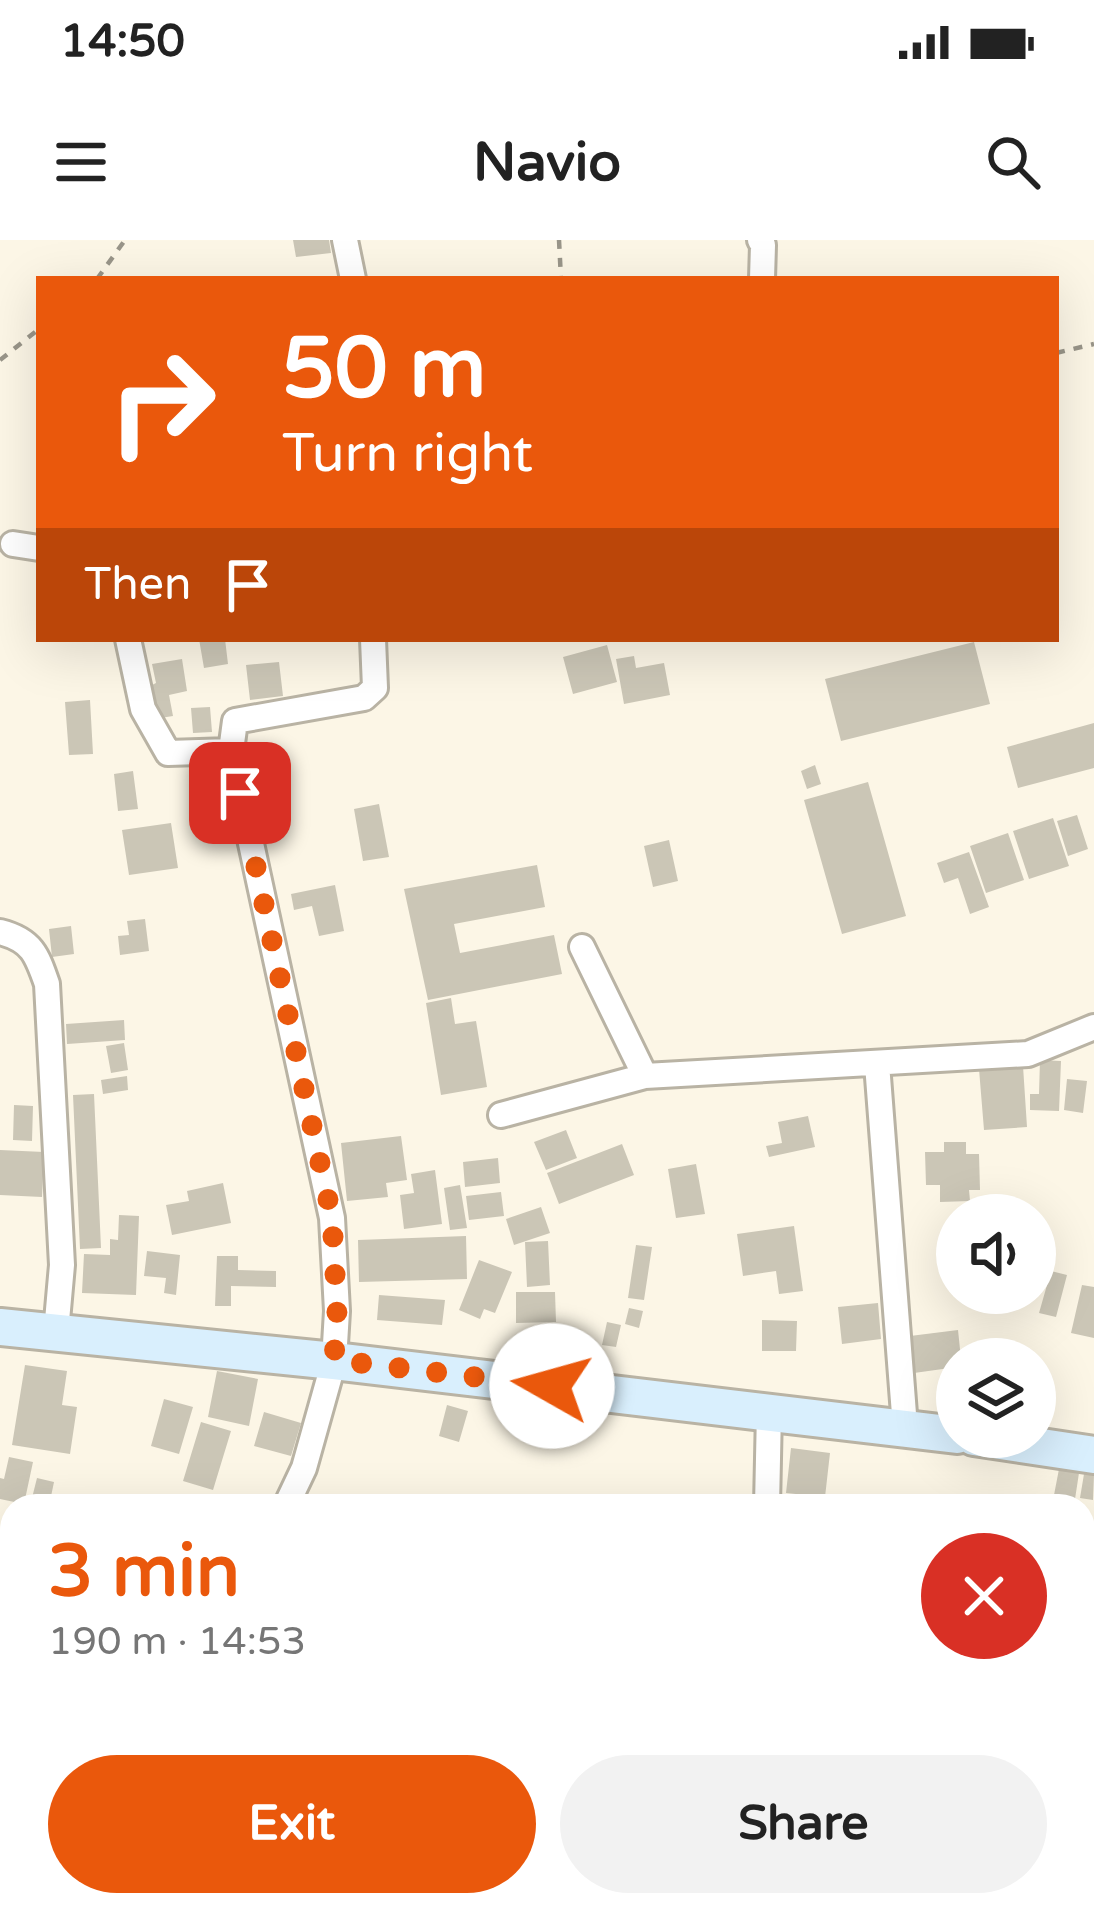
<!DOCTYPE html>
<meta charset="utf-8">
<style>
:root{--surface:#fff;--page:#f2f2f2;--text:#222;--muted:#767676;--accent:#ea580c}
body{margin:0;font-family:"Varela Round",sans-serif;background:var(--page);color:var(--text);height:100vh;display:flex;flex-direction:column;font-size:45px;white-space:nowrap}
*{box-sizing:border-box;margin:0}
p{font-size:39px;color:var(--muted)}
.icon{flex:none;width:66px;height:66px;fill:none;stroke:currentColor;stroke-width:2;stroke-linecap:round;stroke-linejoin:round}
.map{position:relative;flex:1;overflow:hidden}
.drawer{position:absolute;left:0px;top:1254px;width:1095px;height:423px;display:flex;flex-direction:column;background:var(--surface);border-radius:36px 36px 0 0;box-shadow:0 12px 48px #0002}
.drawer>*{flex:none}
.guide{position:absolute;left:36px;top:36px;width:1023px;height:366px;border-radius:0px;box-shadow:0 12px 48px #0002;background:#ea580c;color:#fff;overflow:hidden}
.tools{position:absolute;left:936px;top:954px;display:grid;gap:24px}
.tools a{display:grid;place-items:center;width:120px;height:120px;border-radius:50%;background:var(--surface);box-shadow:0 12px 48px #0002;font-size:60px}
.pin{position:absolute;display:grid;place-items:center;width:102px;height:102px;color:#fff;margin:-51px;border-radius:24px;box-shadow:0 6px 18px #0006}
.me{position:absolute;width:132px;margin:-66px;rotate:277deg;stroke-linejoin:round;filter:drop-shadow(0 0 9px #0008)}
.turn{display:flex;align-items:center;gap:42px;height:252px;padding:0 48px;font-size:54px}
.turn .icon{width:156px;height:156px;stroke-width:2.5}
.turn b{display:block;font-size:84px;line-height:102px}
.then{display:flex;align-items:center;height:114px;padding:0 48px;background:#0003;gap:24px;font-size:45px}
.round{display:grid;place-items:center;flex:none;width:126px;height:126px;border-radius:63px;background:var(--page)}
.overview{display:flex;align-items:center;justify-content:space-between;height:204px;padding:0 48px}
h1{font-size:72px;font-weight:800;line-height:90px;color:var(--accent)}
.primary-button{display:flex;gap:24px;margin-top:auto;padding:24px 48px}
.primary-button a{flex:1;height:138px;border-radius:72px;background:var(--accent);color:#fff;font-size:48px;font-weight:800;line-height:138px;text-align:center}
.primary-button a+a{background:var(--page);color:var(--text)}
.status{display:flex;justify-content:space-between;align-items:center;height:84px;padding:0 60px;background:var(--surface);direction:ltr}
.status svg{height:33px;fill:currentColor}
header{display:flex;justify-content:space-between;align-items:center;height:156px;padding:0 48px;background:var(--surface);font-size:54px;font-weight:800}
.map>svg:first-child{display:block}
.building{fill:#cbc6b6}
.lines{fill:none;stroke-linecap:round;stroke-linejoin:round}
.street-casing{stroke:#b9b3a4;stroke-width:30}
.secondary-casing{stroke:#b9b3a4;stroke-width:42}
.path{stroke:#999589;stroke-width:4.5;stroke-dasharray:9 9;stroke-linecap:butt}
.street{stroke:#fff;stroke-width:24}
.secondary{stroke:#d9effd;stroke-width:36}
.route{stroke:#ea580c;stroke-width:21;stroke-dasharray:0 37.8}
</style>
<div class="status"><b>14:50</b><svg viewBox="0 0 49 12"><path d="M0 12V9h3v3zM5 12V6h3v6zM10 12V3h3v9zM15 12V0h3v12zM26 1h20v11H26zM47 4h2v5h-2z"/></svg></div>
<header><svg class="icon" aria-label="menu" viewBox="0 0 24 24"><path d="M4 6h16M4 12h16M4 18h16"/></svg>Navio<svg class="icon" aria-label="search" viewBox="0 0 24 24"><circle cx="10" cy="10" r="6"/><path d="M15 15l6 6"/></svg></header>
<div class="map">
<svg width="1094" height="1676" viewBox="0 0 1094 1676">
<rect width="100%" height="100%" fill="#fcf6e6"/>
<path class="building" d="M293,0H329L331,13L296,17Z
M199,399H225L228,424L204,428Z
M974,402L990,464L841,501L825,439Z
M607,405L617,442L573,454L563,417Z
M634,416L636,428L664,423L670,455L624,464L616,419Z
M182,419L187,451L169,455L173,476L154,479L148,447L156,443L152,424Z
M279,422L283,456L250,460L246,425Z
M90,460L93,514L69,515L65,462Z
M210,467L212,492L193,493L191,468Z
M1094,483V528L1018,548L1007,507Z
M815,525L821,544L807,549L801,531Z
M133,531L138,569L118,571L114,534Z
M868,542L906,676L842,694L804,560Z
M379,564L389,617L363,621L354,569Z
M1077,575L1088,609L1068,616L1057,581Z
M1053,578L1069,626L1029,639L1013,591Z
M171,583L178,628L129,635L122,590Z
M1008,593L1024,640L986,653L970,606Z
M669,600L678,641L653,647L644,606Z
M969,612L989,667L970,674L958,638L944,643L937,623Z
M537,625L545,667L454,684L460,713L554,695L562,734L428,760L404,649Z
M335,645L344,691L319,696L312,666L294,670L291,654Z
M145,679L149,711L120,715L118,696L129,695L127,681Z
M71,686L74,714L52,717L49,689Z
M451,758L455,784L476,781L487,847L441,855L426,763Z
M124,780L125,800L67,804L66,784Z
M124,803L128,830L111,833L106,806Z
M1040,820L1061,821L1059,871L1030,870V854H1039Z
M1023,826L1027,887L984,890L979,829Z
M127,836L128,850L103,854L101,840Z
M1067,839L1087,841L1083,873L1064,870Z
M94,854L101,1008L80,1009L73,855Z
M14,865L33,866L32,901L13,900Z
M808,876L815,907L769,917L766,906L782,903L778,882Z
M566,890L577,918L546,930L534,902Z
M401,896L407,940L386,943L388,957L347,961L341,903Z
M944,902H966V914H979L980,950H969L970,961L940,962V945H926L925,912H944Z
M622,904L634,935L559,964L547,933Z
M0,910L44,912L42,957L0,955Z
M498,918L500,943L465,947L463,922Z
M696,924L705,974L676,978L668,929Z
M435,930L442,984L404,989L400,955L414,953L411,934Z
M223,943L231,983L172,995L166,965L189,961L187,951Z
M460,945L467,988L450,990L444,948Z
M501,952L504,976L469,980L466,956Z
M541,967L550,993L514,1005L506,979Z
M119,975L139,976L136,1055L82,1053L84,1014L110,1015V999L118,1000Z
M794,986L803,1051L779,1054L776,1031L743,1036L737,994Z
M466,996L467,1039L359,1042L358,1000Z
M548,1001L550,1045L527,1047L525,1002Z
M636,1005L652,1007L644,1060L628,1058Z
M147,1011L180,1015L176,1055L164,1053L166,1038L144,1036Z
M217,1016H238V1030L276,1031V1047L231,1046V1066H215Z
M479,1020L512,1032L495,1073L484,1069L480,1079L459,1070Z
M1051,1031L1067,1035L1056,1077L1039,1073Z
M1082,1045L1094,1047V1098L1071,1093Z
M516,1052H555L556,1082L516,1083Z
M379,1055L445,1060L442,1085L377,1080Z
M878,1063L881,1099L842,1104L838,1067Z
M629,1068L643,1071L639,1088L625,1084Z
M762,1080L797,1081L796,1111H762Z
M607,1082L621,1085L616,1107L602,1105Z
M958,1090L961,1119H957V1127L914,1133L910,1096Z
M25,1125L67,1131L62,1165L77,1167L70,1214L12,1205Z
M217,1131L258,1139L249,1186L208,1177Z
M164,1159L193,1167L179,1214L151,1206Z
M447,1165L468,1171L459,1202L439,1196Z
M264,1172L301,1183L291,1216L254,1206Z
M201,1182L231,1191L213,1250L183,1241Z
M791,1208L830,1213L825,1257L786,1253Z
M9,1217L33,1222L24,1264L0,1259V1238L4,1239Z
M1059,1229L1079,1233L1075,1259L1054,1255Z
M1084,1234L1094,1235L1093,1260L1080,1258Z
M37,1238L54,1242L49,1266H30Z
M1083,1302L1094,1305V1356L1083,1352Z
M49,1665H105L109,1676H52Z
M362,1665H395L393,1676L360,1675Z"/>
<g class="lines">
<g class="street-casing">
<path id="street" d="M345,0L353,39
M760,0L763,5L762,39
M13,304L39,308
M128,399L143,469L168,513L231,511
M0,692C32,700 37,715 47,744L62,1025L56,1092
M582,707L645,836
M877,824L905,1187
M501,875L645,836L1028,814L1094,787
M286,1266L304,1228L334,1121L337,1071L332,978L231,511L235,481L364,458L375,448L373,399
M767,1266L769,1171
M0,1642L12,1634"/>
</g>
<g class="secondary-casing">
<path id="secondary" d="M0,1087L334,1121L957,1195
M974,1197L1094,1215"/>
</g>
<path class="path" d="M559,0L561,39
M97,39L125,0
M1056,113L1094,104
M0,120L39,89"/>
<use href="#street" class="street"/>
<use href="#secondary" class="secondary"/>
</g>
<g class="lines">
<path class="route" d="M240,553L332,978L337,1071L334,1120L552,1146"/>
</g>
</svg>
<div class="tools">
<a><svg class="icon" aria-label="sound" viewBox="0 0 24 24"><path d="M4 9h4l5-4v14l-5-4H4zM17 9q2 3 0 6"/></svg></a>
<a><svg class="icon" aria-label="layers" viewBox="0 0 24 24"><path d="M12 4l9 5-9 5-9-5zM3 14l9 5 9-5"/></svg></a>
</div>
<div class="pin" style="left:240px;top:553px;background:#d93025"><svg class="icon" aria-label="arrive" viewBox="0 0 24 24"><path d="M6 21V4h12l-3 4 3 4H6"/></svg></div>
<svg class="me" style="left:552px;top:1146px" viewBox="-20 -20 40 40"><circle r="19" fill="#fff"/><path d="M0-13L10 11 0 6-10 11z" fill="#ea580c"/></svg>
<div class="guide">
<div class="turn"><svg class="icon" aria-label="right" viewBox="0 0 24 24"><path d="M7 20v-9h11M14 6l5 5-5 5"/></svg><div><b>50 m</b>Turn right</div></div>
<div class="then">Then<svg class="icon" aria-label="arrive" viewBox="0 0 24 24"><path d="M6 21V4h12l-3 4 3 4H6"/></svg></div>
</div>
<section class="drawer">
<div class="overview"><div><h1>3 min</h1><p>190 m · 14:53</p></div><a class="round" style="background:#d93025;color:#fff"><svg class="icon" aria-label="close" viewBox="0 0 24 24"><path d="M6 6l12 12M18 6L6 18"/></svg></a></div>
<div class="primary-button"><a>Exit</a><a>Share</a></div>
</section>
</div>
